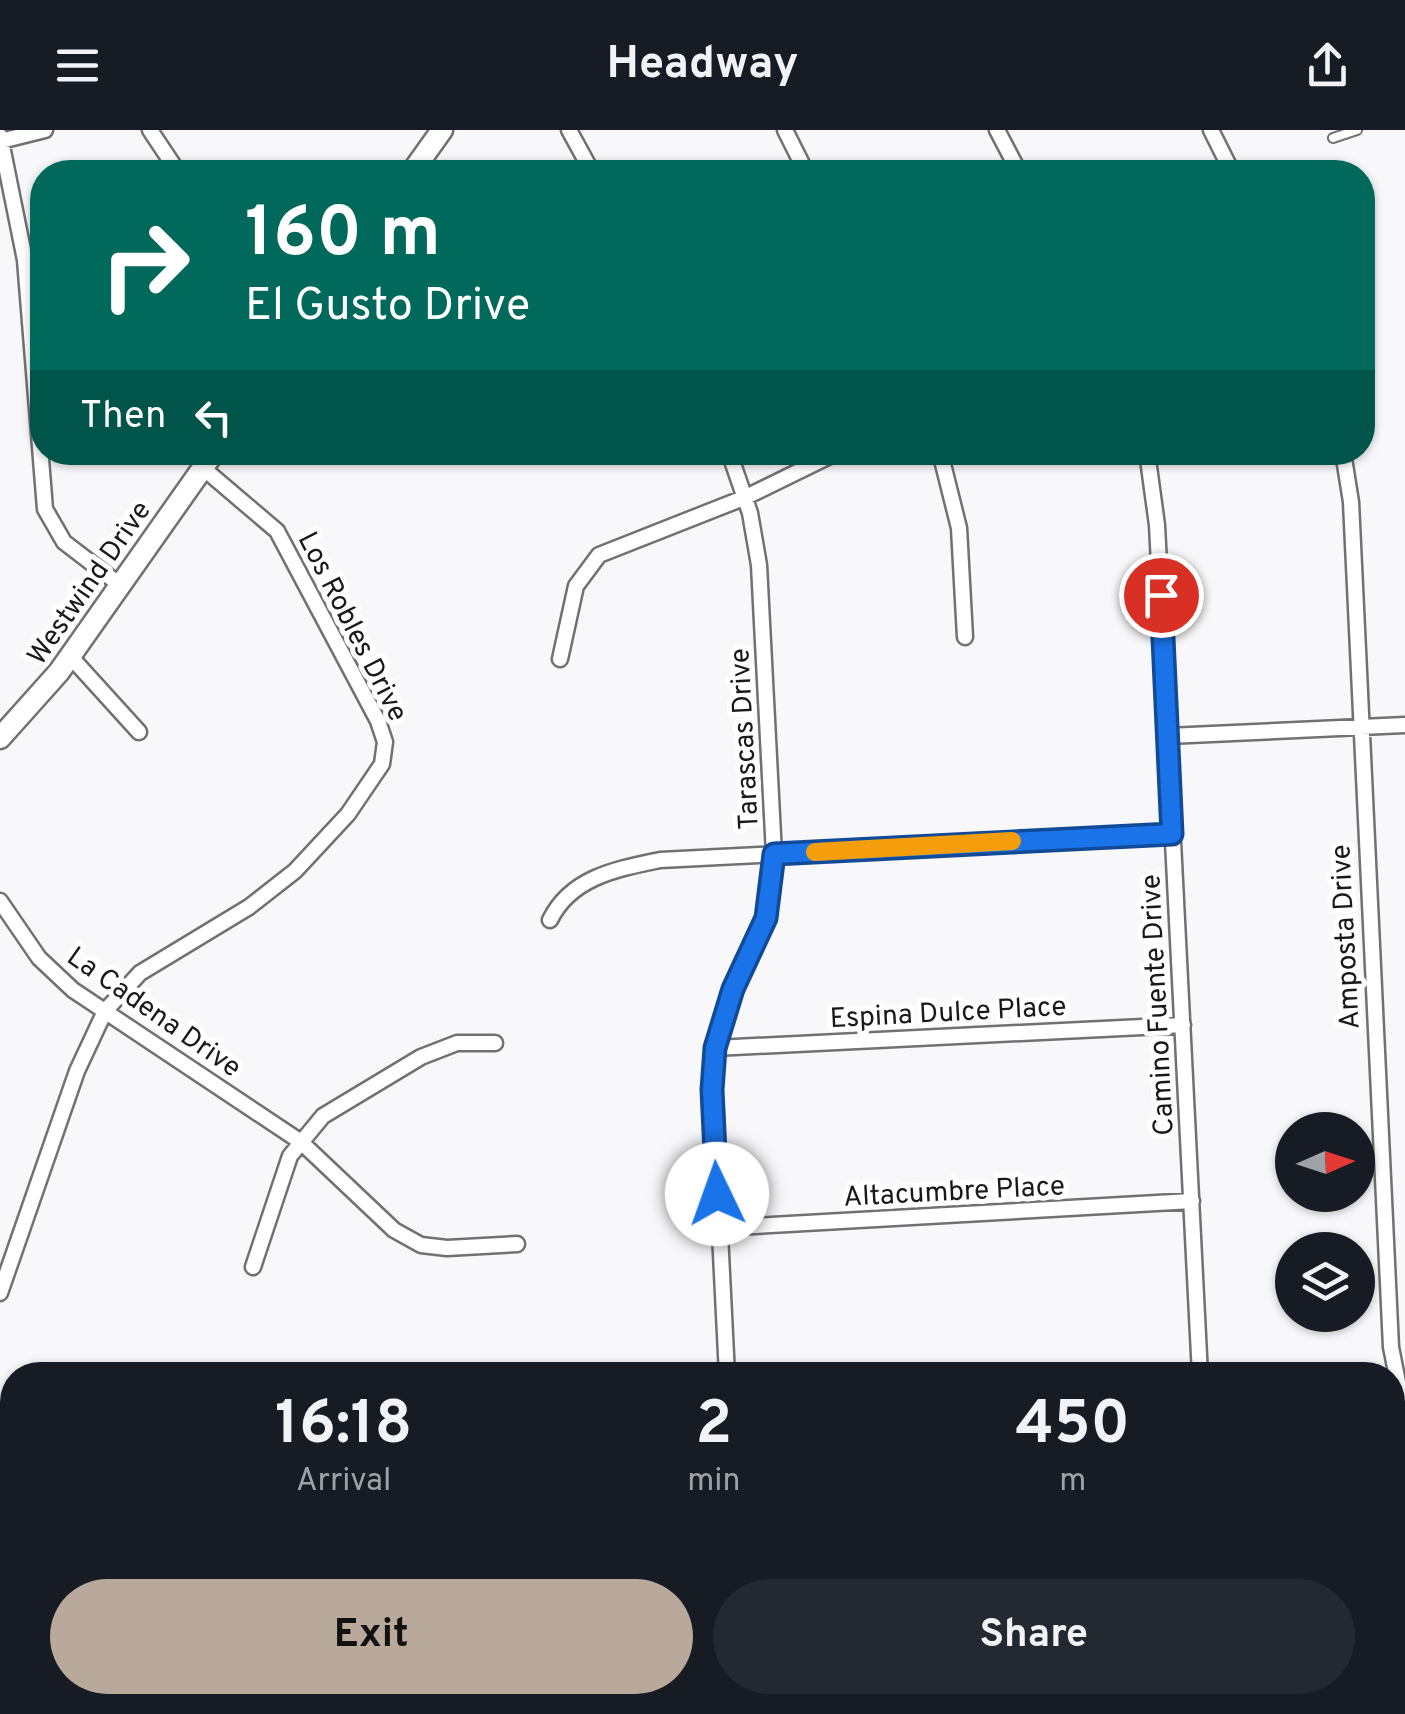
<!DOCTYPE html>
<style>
:root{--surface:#171b24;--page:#242831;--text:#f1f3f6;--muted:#9ea1a6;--accent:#b8a99a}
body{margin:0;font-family:Overpass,sans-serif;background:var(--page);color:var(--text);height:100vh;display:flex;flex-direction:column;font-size:38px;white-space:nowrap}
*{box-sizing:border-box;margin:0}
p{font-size:32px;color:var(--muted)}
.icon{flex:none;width:55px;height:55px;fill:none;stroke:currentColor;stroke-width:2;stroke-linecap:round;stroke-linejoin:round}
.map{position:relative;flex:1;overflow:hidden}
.drawer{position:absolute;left:0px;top:1232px;width:1405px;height:352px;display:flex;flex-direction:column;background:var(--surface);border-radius:40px 40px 0 0;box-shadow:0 2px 8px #0004}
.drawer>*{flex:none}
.hud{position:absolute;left:30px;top:30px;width:1345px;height:305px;border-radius:40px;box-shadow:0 2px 8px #0004;background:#00695c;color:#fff;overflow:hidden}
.needle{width:65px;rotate:87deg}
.buttons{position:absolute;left:1275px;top:982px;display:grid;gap:20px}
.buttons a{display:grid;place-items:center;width:100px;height:100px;border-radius:50%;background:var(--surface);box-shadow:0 2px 8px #0004;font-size:50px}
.pin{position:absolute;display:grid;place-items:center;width:85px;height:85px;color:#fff;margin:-42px;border:5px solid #fff;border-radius:50%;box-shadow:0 2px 10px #0007}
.me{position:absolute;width:110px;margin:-55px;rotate:357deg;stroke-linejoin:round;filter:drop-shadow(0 0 8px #0008)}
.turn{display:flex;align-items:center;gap:35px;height:210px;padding:0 50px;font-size:45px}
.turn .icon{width:130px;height:130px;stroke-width:2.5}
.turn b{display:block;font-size:70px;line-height:85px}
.then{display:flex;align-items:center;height:95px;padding:0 50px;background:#0003;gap:20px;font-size:38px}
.eta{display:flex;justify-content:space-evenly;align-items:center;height:170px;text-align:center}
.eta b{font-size:60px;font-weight:700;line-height:70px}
.primary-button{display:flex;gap:20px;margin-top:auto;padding:20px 50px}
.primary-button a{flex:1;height:115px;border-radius:60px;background:var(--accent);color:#111;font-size:40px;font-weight:700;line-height:115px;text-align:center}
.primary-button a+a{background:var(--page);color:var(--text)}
header{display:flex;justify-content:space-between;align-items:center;height:130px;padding:0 50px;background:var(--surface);font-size:45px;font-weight:700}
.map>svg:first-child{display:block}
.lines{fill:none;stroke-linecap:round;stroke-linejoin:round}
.service-casing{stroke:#717173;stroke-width:12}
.minor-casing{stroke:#717173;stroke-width:19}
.secondary-casing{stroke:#717173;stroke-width:25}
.service{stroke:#fff;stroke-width:8}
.minor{stroke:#fff;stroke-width:14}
.secondary{stroke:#fff;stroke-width:20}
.route-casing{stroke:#114b97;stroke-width:25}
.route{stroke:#1a73e8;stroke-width:18}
.slow{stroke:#f59e0b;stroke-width:18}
.labels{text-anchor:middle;stroke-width:10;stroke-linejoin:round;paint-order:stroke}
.street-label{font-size:28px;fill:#19191a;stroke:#fff}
</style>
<header><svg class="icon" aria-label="menu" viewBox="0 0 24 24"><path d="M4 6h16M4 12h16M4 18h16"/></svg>Headway<svg class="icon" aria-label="share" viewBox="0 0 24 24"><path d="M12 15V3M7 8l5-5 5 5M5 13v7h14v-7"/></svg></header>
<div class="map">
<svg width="1405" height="1584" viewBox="0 0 1405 1584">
<rect width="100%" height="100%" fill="#f8f8fa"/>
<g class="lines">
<g class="service-casing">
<path id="service" d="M1333,8L1357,0
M1362,197L1368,195"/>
</g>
<g class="minor-casing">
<path id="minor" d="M150,0L178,42
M569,0L592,42
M785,0L806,42
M997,0L1019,42
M1211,0L1232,42
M0,6L25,130L45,379L64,412L120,455
M1,11L45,0
M940,322L959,398L965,507
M1147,322L1157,395L1200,1245
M1343,322L1351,372L1391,1217L1405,1288
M70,526L139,602
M560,529L576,456L599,425L746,367L838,322
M1168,606L1405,595
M0,771L39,828L73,860L301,1012L394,1100L421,1115L447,1118L517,1114
M550,790C571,747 617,739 660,730L1172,704
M715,918L1183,895
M719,1098L1192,1071
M253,1137L290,1026L323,986L421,927L457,913H495
M0,1163L77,941L105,881L140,843L249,777L295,741L348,684L382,634L385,612L378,591L277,401L203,338
M727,1245L712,942L726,876L766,789L774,724L759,435L750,383L729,322
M1392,1396L1405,1390
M0,1565L17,1584
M0,1565L12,1553
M314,1572L320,1584
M743,1572L744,1584
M1218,1572L1219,1584"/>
</g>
<g class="secondary-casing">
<path id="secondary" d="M412,42L442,0
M0,608L59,542L214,322"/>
</g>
<use href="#service" class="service"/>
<use href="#minor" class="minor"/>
<use href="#secondary" class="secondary"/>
</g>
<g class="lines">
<g class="route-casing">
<path id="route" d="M717,1064L712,960L715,918L733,859L766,788L774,724L1172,704L1161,465"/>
</g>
<use href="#route" class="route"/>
<path class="slow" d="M815,722L1012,711"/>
</g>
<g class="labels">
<g class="street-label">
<text transform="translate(88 452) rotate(-55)" y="10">Westwind Drive</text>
<text transform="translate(354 496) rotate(63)" y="10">Los Robles Drive</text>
<text transform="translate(743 609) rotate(-93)" y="10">Tarascas Drive</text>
<text transform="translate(1344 807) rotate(-93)" y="10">Amposta Drive</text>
<text transform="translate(1156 875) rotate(-93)" y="10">Camino Fuente Drive</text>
<text transform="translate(155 881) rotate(35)" y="10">La Cadena Drive</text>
<text transform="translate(948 881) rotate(-3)" y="10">Espina Dulce Place</text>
<text transform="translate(954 1060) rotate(-3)" y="10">Altacumbre Place</text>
</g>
</g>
</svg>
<div class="buttons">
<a><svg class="needle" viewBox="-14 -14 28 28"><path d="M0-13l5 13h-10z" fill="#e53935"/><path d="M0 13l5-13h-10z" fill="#9ea1a6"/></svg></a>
<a><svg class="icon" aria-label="layers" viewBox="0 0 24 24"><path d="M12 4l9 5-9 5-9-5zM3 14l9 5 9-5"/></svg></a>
</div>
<div class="pin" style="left:1161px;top:465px;background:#d93025"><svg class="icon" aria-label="arrive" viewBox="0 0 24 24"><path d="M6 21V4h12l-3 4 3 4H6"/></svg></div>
<svg class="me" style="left:717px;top:1064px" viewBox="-20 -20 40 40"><circle r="19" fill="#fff"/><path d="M0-13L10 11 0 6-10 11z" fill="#1a73e8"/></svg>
<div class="hud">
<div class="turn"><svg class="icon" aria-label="right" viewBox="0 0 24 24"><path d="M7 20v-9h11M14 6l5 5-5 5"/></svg><div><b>160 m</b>El Gusto Drive</div></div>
<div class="then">Then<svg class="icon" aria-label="left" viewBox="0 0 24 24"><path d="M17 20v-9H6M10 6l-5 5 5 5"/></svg></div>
</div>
<section class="drawer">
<div class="eta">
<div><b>16:18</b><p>Arrival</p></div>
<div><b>2</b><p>min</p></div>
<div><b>450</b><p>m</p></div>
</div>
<div class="primary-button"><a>Exit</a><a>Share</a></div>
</section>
</div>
